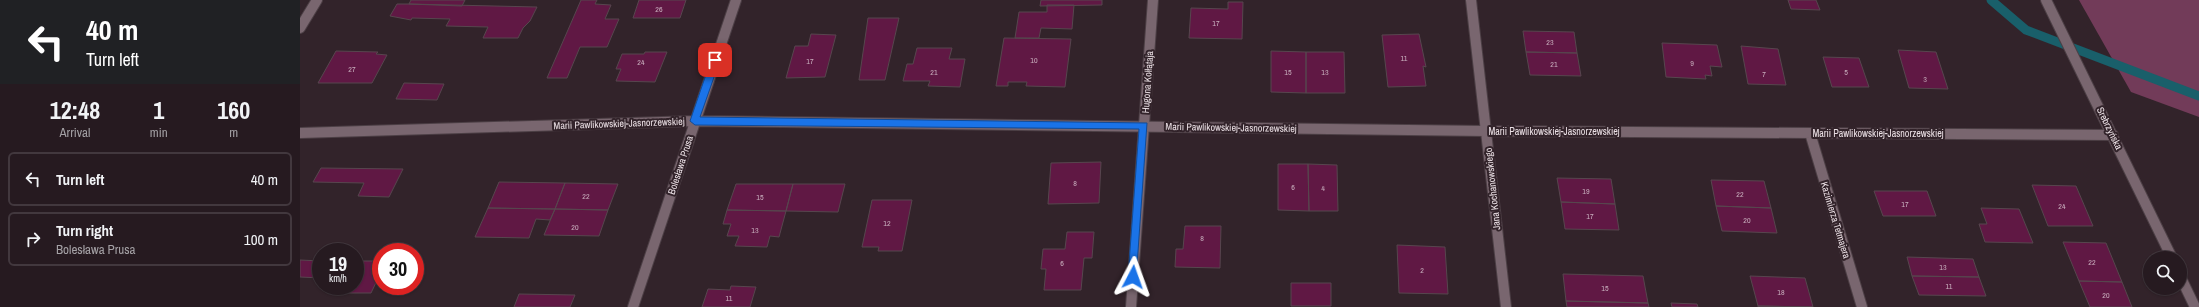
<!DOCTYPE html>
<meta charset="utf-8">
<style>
:root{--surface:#261a20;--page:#2e2329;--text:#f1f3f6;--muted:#a4a1a5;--line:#42383e}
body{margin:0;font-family:"Archivo Narrow",sans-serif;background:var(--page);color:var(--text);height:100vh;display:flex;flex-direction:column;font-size:15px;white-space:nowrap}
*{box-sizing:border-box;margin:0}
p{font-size:13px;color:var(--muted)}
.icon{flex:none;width:22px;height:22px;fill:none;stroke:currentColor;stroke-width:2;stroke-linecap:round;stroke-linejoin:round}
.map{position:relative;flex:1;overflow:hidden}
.side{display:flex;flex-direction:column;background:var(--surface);width:300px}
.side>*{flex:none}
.hud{background:#202124;color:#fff;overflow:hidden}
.tools{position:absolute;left:1843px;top:251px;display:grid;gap:8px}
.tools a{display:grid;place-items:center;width:44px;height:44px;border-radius:50%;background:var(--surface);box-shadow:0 1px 3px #0004,0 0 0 1px var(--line);font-size:20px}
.speed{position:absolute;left:12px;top:243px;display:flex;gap:8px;font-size:20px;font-weight:700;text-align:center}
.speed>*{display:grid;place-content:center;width:52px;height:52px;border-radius:50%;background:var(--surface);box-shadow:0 1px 3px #0004,0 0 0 1px var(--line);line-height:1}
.speed small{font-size:10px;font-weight:400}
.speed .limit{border:6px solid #d22;background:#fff;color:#111}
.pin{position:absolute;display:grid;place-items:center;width:34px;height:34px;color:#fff;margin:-17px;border-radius:8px;box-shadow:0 2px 6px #0006}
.me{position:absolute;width:44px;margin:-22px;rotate:4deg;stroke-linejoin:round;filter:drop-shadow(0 0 3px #0008)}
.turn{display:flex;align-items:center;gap:14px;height:84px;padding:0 20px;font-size:18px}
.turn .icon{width:52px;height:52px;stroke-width:2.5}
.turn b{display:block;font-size:28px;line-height:34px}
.eta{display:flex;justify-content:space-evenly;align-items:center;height:68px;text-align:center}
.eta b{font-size:24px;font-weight:700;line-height:28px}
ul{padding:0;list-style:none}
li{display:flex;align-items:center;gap:12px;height:54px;margin:0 8px 6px;padding:0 12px;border:2px solid var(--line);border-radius:6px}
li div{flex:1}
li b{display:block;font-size:15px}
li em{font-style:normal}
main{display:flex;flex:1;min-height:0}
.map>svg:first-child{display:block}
.green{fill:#723b59}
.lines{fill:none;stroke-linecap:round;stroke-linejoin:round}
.stream{stroke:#195f6a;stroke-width:9}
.building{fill:#601844;stroke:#57464e}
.street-casing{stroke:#4c3f45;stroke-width:12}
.secondary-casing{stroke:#4c3f45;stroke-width:12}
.street{stroke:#79666f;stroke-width:10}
.secondary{stroke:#79666f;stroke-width:10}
.route{fill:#1a73e8;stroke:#114b97}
.labels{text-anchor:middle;stroke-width:4;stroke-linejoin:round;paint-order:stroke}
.number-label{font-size:8px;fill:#c8aebd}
.street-label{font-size:10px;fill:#ebe0e5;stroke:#32232a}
</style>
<main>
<section class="side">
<div class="hud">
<div class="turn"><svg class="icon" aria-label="left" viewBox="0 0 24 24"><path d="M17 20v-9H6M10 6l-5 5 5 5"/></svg><div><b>40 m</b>Turn left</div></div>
</div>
<div class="eta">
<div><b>12:48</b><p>Arrival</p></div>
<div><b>1</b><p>min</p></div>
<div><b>160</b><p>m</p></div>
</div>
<ul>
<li><svg class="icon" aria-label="left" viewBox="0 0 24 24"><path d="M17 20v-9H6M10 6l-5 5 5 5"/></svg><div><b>Turn left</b></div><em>40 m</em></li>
<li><svg class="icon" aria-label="right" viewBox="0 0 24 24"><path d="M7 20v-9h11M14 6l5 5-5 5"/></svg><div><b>Turn right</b><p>Bolesława Prusa</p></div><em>100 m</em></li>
</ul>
</section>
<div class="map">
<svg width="1899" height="307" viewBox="0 0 1899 307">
<rect width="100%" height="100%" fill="#32232a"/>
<path class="green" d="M1779,0H1899V117L1831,92Z"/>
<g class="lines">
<path class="stream" d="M1691,0L1726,30L1899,96"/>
</g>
<path class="building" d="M111,0H165L162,6L109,4Z
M281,0H297L295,4L311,5L305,19H319L307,47H280L267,78H247Z
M339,0H386L380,18H333Z
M741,0H802V5L740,6Z
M1488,0H1516L1520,10L1491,9Z
M928,2H943L942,39L889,38L891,8L928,9Z
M97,4H109L237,7L230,21L223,28L218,38H183L188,27L146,26L150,19L112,18L111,20L90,16Z
M747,5H774L772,29L741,28L739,38H715L719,12H747Z
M568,18H599L585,80H559Z
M1223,31L1274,32L1277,53L1226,52Z
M511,34L536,35L525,77L486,78L495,46H508Z
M1119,34L1126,67L1123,66L1126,86L1088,87L1082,35Z
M704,38L771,39L765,87L726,86L727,82H708V86H696Z
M1362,43L1417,45L1422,67L1410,66L1412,76L1405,75L1406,79L1366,77Z
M1441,46L1478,49L1486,85L1448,84Z
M617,48H652L649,59H665L660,87L628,86L630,81H603L607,64H613Z
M1598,50L1636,52L1648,89L1609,88Z
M36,51L78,52L76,54L87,55L72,83H18Z
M971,51L1006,52V93L971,92Z
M345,52H367L355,82L316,81L321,69H316L322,54H344Z
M1006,52H1044L1045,93H1006Z
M1226,52L1277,53L1281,76L1230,75Z
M1523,57L1559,58L1569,87H1532Z
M104,83L144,84L137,100L96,99Z
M801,162L799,203L748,204L751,163Z
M978,164H1008L1009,211L978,210Z
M1008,164L1037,165L1038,211H1009Z
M21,168L103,169L89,197L58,196L64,183L13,182Z
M1257,178L1311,179L1315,204L1261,202Z
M1411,180L1464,181L1471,208L1416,206Z
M199,182L265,183L255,209L188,208Z
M265,183L318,184L308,210L255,209Z
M436,184H493L486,211L427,210Z
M493,184H545L538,212L486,211Z
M1732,185L1776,186L1793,226H1748Z
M1574,191H1627L1636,216H1583Z
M572,200H612L602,251H578L579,247H562Z
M1261,202L1315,204L1319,230L1265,229Z
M1416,206L1471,208L1477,233L1422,231Z
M188,208L255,209L250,220L236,219L229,238L175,237Z
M1681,208L1719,209L1733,243L1685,242L1679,224H1687Z
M255,209L308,210L299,236L244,235Z
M427,210L486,211L479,237L470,236L467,247L435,246L439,236H427L431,224H423Z
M885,226H921L920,268L875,267L876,249H883Z
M767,232H794L792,258H784L781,290H744L746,269H741L743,249H765Z
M1763,242L1806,243L1822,282L1779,281Z
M1097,245L1145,247L1148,294L1099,293Z
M1607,257L1673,259L1679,277L1612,276Z
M0,260L21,261V278L0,277Z
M55,261H81V272L71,293H39L42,286H55Z
M1263,274L1343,276L1348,303L1266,301Z
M1450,276L1505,278L1513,307L1458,306Z
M1612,276L1679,277L1686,296L1619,295Z
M1779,281L1822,282L1832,307H1790Z
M991,283H1031V306H991Z
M431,286L456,287L450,307H402L408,289L430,290Z
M219,294L275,295L270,307H214Z
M1266,301L1348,303L1349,307H1267Z
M1371,303L1397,304L1398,307H1372Z
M1458,306L1513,307H1458Z"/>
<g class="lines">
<g class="street-casing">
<path id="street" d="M1171,0L1206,307
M1746,0L1872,258
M0,133L395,121L1186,131L1813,135
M1510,133L1562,307
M1880,276L1895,307
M333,307L436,0
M831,307L853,0"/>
</g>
<g class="secondary-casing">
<path id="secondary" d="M0,28L17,0"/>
</g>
<use href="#street" class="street"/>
<use href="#secondary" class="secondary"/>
</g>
<path class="route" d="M415,57L420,60L400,117L847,123L836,280H829L828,277L839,129L395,125L390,121L411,60Z"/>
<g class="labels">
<g class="number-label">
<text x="359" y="12">26</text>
<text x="916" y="26">17</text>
<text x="1250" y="45">23</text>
<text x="1104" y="61">11</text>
<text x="734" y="63">10</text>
<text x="510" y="64">17</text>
<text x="341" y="65">24</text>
<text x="1392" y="66">9</text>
<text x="1254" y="67">21</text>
<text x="52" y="72">27</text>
<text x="634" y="75">21</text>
<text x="988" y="75">15</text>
<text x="1025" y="75">13</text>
<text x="1546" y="75">5</text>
<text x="1464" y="77">7</text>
<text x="1625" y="82">3</text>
<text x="775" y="186">8</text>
<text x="993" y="190">6</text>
<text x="1023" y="191">4</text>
<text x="1286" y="194">19</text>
<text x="1440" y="197">22</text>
<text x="286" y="199">22</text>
<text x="460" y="200">15</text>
<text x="1605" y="207">17</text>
<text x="1762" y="209">24</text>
<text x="1290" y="219">17</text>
<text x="1447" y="223">20</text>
<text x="587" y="226">12</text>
<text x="275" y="230">20</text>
<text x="455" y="233">13</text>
<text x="902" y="241">8</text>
<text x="1792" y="265">22</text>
<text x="762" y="266">6</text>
<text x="1643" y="270">13</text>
<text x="1122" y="273">2</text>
<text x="1649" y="289">11</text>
<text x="1305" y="291">15</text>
<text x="1481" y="295">18</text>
<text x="1806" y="298">20</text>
<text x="429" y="301">11</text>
</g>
<g class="street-label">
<text transform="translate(847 82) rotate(-86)" y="4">Hugona Kołłątaja</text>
<text transform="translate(319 123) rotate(-2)" y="4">Marii Pawlikowskiej-Jasnorzewskiej</text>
<text transform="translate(931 127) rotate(1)" y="4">Marii Pawlikowskiej-Jasnorzewskiej</text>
<text transform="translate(1810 128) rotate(64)" y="4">Srebrzyńska</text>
<text x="1254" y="135">Marii Pawlikowskiej-Jasnorzewskiej</text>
<text x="1578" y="137">Marii Pawlikowskiej-Jasnorzewskiej</text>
<text transform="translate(380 165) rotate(-72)" y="4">Bolesława Prusa</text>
<text transform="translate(1192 189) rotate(-96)" y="4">Jana Kochanowskiego</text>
<text transform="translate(1536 220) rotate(73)" y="4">Kazimierza Tetmajera</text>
</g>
</g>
</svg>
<div class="tools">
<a><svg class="icon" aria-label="search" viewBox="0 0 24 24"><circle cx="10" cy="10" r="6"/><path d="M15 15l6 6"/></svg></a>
</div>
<div class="speed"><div>19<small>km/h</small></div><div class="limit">30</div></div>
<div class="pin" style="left:415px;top:60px;background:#d93025"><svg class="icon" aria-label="arrive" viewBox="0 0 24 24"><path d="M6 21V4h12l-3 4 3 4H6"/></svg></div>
<svg class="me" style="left:833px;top:277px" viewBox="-20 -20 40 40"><path d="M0-17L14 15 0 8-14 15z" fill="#1a73e8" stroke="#fff" stroke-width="4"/></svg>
</div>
</main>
